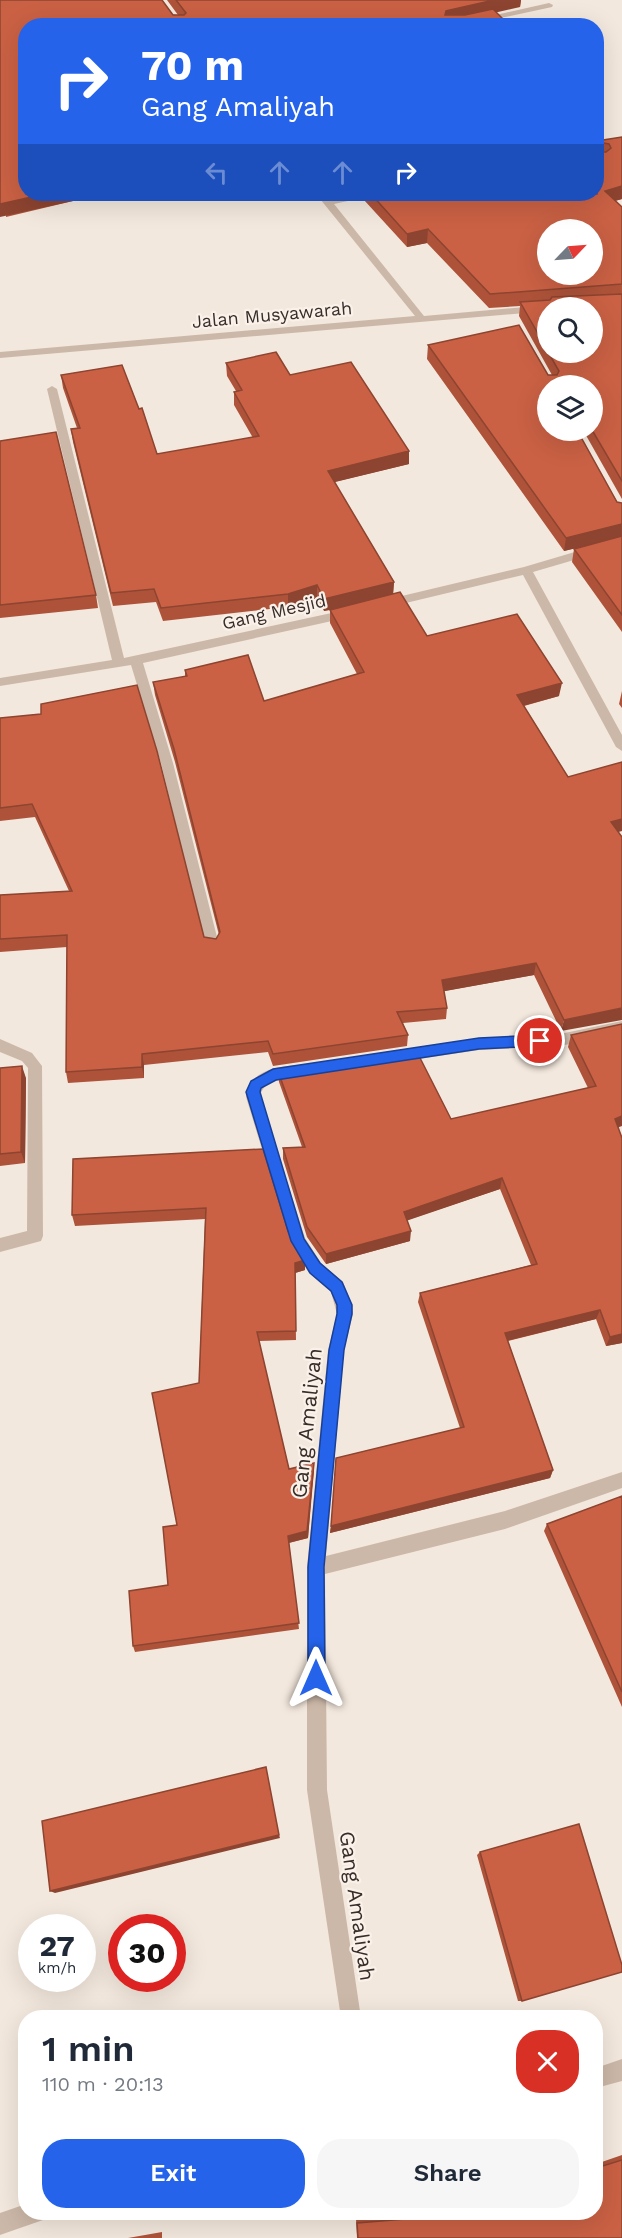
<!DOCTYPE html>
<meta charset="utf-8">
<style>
:root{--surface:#fff;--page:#f6f6f7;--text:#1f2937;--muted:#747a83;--accent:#2563eb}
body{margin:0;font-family:"Work Sans",sans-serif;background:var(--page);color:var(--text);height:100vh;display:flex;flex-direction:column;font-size:22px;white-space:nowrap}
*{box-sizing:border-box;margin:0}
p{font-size:20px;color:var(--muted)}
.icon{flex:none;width:33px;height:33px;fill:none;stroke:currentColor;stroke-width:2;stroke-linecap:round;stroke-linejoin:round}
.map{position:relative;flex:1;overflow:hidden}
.side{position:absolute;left:18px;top:2010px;width:585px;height:210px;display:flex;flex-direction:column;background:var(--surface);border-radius:24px;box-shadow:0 6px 24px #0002}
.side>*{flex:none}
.top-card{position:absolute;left:18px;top:18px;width:586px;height:183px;border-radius:24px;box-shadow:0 6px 24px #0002;background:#2563eb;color:#fff;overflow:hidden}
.needle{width:39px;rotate:65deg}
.controls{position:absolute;left:537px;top:219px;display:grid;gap:12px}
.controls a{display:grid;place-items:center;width:66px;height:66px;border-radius:50%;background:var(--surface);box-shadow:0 6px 24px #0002;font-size:30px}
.speed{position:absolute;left:18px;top:1914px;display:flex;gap:12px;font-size:30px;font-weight:700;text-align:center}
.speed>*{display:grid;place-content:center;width:78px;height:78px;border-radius:50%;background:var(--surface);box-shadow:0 6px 24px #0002;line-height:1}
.speed small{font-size:15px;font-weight:400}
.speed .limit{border:9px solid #d22;background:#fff;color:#111}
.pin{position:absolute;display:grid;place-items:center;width:51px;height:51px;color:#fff;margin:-26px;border:3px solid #fff;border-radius:50%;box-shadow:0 2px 6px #0007}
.me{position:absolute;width:66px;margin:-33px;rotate:0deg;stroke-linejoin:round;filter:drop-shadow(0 0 4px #0008)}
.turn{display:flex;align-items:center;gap:21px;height:126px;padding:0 24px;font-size:27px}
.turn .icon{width:78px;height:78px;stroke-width:2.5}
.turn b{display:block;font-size:42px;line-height:51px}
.lanes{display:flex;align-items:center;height:57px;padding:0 24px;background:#0003;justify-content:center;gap:30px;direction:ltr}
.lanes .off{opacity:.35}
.round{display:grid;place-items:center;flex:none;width:63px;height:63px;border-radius:24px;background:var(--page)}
.summary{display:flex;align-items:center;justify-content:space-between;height:102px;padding:0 24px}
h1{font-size:36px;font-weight:600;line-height:45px}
.button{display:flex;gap:12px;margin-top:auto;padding:12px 24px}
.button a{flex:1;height:69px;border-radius:24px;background:var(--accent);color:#fff;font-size:24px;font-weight:600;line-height:69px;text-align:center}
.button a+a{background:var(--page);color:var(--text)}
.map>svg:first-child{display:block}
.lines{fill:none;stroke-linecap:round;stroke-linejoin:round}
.street{fill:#ccb8a8;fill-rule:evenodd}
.wall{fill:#ae533a;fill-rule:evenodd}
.shaded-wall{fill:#8d4430}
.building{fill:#ca6144;stroke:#8d4430;stroke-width:1.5;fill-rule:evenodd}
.route{fill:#2563eb;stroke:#184099;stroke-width:1.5}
.labels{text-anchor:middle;stroke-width:4.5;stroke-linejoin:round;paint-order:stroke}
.far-street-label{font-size:18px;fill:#392d29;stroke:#faf2ea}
.street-label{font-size:21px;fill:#392d29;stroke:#faf2ea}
</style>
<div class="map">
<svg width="622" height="2238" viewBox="0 0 622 2238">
<rect width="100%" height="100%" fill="#f3e8dd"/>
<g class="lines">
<path class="street" d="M549,3L553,5L552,7L464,26H446Z
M316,194H325L330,199L357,194H372L371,196L334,204L424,316L548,305L553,308H548V311L0,358V352L415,316Z
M52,386L57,389L124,658L350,609L356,613L350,617L143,663L173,763L219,945L212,950L205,945L161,763L131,665L0,686V678L112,660L47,389Z
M622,538V546L533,572L622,735V751L616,747L523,575L385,608L379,604L385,600L524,567Z
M622,1021V1033L560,1046L479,1050L399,1062L394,1060L392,1056L394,1052L399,1050L479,1038L560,1034Z
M0,1039L32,1053L42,1066L43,1236L41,1241L0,1252V1238L27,1231L28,1068L22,1061L0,1052Z
M298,1065L303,1067L305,1071L303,1075C287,1081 264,1076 260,1097L305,1238L321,1263L343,1282L352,1305L353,1314L344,1350L326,1556L505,1511L622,1472V1488L505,1529L325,1574L327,1790L361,2018H341L307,1790V1567L328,1350L337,1314L331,1292L309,1273L290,1241L246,1097C250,1070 275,1067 298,1065Z
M622,2059V2081L596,2088V2068Z
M26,2204V2212H46L43,2220L0,2235V2213Z"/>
</g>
<path class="wall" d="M0,0L178,15L167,0H521L520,7L26,26V194H72L73,201L6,217Z
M622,137V199L615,201L622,207V499L583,430H592V386H548L617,502L622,503V632L572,562L574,549L584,546L564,551L427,359L428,345L548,375H552L519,316L520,306L489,308L427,243L407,247L364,200V194H597V141ZM548,308L592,352H548Z
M226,363L290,375L409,451V464L334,482L394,582L393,594L427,636L559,696L524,706L568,777L618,832L561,1031L534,975L444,991L447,1008L446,1019L403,1023L408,1035L407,1046L273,1066L268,1052L144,1065V1078L68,1083L66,1072L67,947L0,952V895L69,891L35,817L0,821V718L204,937L216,939L219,935L175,762L155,695L153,682L185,677V670L264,701L357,674L330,623V610L324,611L317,598L288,607L163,621L156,602L113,606L73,442L71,429L77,428L63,388L61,375L157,454L253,438L234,405V392L236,391L227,376Z
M0,441L96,595L98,608L0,618Z
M622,691V708L619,704Z
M571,1035L618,1127L622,1138V1343L606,1346L596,1319L508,1341L553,1470L550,1478L330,1533L331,1526L460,1428L418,1302L420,1293L531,1265L500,1189L407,1220L410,1241L326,1264L307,1237L283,1159V1148L302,1147L279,1082L278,1071L451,1119L588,1088L568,1047Z
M0,1068L26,1078L25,1163L0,1166Z
M73,1159L288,1231L305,1270L295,1273L296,1340L259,1341L289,1469L314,1471L308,1538L289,1543L299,1629L135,1652L133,1646L168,1585L199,1383L205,1219L75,1226L72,1215Z
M622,1496V1707L544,1531L547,1524Z
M480,1852L522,2001H518L477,1855Z
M622,2155V2238H357L356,2219L436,2212H596V2164Z
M162,2232V2238H128Z"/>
<path class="shaded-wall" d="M494,0H521L520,7L446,24L445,15L446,11Z
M622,186V199L603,204L605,191Z
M45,194H72L73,201L0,217V204Z
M118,194H149L119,200Z
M428,229L427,243L407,247V234Z
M409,451V464L327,484L328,471Z
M622,524V537L564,551L566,538Z
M394,582L393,595L324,611V599Z
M317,585V598L288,607V594Z
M562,683L559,696L515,708L517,695Z
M622,819V831L608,835L611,822Z
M536,963L534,975L440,992L442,980Z
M622,1008V1020L561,1031L564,1020Z
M142,1054L144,1065V1078L142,1067Z
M22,1066L26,1078L25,1163L21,1152Z
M622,1116V1126L611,1130L615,1119Z
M502,1178L500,1189L403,1222L404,1212Z
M411,1231L410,1241L326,1264V1254Z
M305,1260V1270L295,1273L296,1340L295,1263Z
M600,1310L596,1319L502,1342L505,1333Z
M622,1334V1343L606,1346L610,1337Z
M314,1463L308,1538L288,1543V1536Z
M553,1470L550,1478L330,1533L331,1526Z
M279,1835L280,1838L55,1893L50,1891Z"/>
<path class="building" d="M0,0H162L173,15H184L186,13L176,0H494L446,11L445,15H465L493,9L510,26H26V194H45L0,204Z
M622,137V186L605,191L622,207V284L490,294L428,229L407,234L371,194H597V141ZM598,142L609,144L611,148L606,152H599ZM548,230H592V274H548Z
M622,294V481L592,430V386H548V430H577L617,502L622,503V524L566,538L428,345L519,325L548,375H557L559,371L548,352H592V308H548V351L520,302L550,300L552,297Z
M276,352L290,375L351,362L409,451L328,471L394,582L324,599L317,585L288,594L161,608L154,589L111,593L71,429L80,428L61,375L122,365L139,409L142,408L157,454L259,436L234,392L242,390L226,363Z
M56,432L96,595L0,605V441Z
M622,536V615L574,549Z
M400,592L427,636L517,614L562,683L517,695L568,777L622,762V819L611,822L622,837V1008L564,1020L536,963L442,980L447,1008L397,1012L408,1035L273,1054L268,1041L142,1054V1067L66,1072L67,935L0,939V895L72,891L32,804L0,808V718L41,714V704L137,685L157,751L204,937L216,939L220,932L174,749L153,682L187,676L185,670L248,655L264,701L364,672L330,610Z
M622,1024V1116L615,1119L622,1138V1334L610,1337L600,1310L505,1333L553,1470L331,1526L336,1458L464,1427L420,1293L537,1264L502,1178L404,1212L411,1231L326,1254L307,1227L283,1148L305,1147L278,1071L416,1050L451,1119L596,1086L571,1035Z
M22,1066L21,1152L0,1154V1068Z
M263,1149L288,1231L305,1260L295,1263L296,1331L257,1332L289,1469L314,1463L307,1531L288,1536L299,1623L133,1646L129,1591L168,1585L163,1527L177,1525L152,1393L199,1383L206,1208L72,1215L73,1159Z
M622,1496V1692L547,1524Z
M266,1767L279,1835L50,1891L42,1821Z
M579,1824L622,1965V1972L522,2001L480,1852Z
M622,2160V2238H358L357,2223L454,2215L463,2212H596V2168Z"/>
<path class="route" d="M540,1035L546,1041L540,1046L479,1049L276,1080L261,1088L260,1092L304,1239L320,1263L342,1282L352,1305V1314L344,1350L324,1567L325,1678L322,1684L316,1687L310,1684L308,1678V1567L329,1350L337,1314V1305L331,1291L310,1273L291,1241L246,1092L251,1081L273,1069L479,1038Z"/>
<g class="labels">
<g class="far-street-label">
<text transform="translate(272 315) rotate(-5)" y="6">Jalan Musyawarah</text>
<text transform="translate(274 612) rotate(-13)" y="6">Gang Mesjid</text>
</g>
<g class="street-label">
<text transform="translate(307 1423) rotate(-84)" y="7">Gang Amaliyah</text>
<text transform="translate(357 1906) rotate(82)" y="7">Gang Amaliyah</text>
</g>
</g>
</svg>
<div class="controls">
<a><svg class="needle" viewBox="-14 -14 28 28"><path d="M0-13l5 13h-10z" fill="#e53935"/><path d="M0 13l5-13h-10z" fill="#747a83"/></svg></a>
<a><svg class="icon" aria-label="search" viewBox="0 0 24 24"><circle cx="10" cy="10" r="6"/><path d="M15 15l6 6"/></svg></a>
<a><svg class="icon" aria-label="layers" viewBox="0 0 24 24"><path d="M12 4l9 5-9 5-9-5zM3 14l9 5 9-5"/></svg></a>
</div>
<div class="speed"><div>27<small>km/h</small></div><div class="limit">30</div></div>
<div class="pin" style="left:540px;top:1041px;background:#d93025"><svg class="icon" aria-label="arrive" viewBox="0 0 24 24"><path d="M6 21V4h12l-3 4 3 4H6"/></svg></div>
<svg class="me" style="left:316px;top:1678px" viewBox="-20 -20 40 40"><path d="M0-17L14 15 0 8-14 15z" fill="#2563eb" stroke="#fff" stroke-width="4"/></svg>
<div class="top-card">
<div class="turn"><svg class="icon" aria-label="right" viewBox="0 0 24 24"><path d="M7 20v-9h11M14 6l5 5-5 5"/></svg><div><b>70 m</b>Gang Amaliyah</div></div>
<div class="lanes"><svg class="icon off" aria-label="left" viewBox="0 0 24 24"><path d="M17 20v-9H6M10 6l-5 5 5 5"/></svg><svg class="icon off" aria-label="ahead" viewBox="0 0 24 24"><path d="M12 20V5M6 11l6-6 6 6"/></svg><svg class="icon off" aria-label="ahead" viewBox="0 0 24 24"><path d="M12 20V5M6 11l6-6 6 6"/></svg><svg class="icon" aria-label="right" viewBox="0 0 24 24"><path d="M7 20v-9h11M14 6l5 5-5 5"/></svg></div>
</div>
<section class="side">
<div class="summary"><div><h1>1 min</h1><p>110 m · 20:13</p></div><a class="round" style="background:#d93025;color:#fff"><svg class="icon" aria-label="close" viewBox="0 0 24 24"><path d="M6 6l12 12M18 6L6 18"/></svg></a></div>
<div class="button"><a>Exit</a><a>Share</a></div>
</section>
</div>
